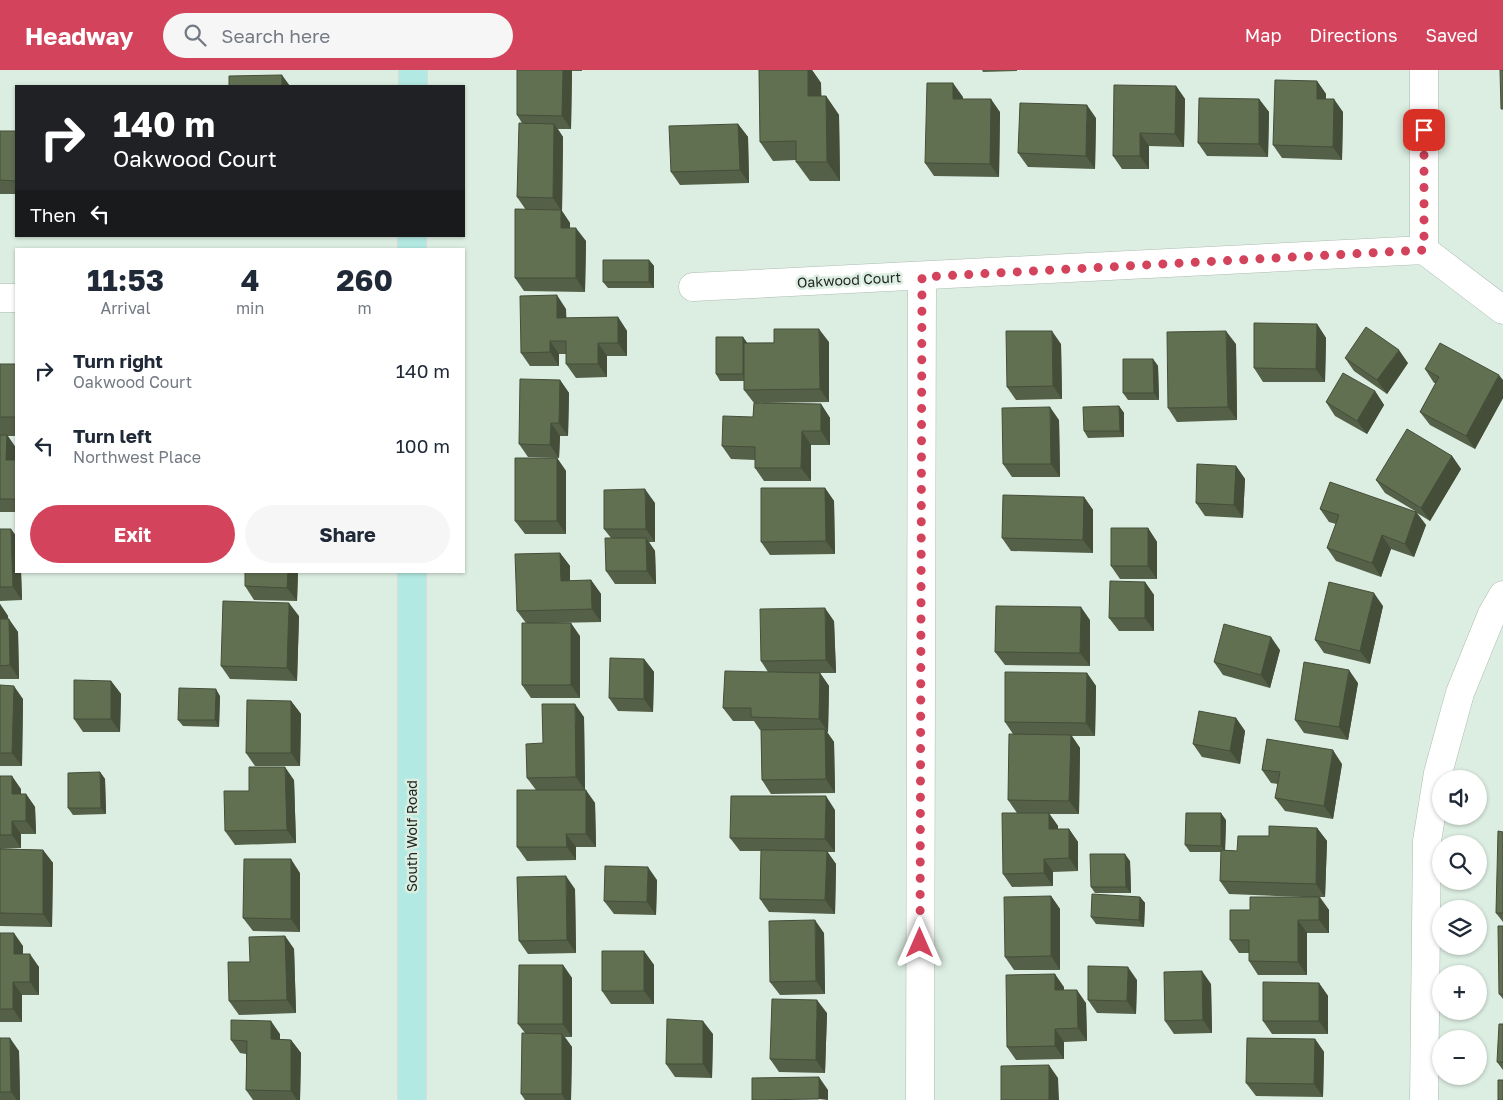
<!DOCTYPE html>
<meta charset="utf-8">
<style>
:root{--surface:#fff;--page:#f6f6f7;--text:#1f2937;--muted:#747a83;--accent:#d3435c}
body{margin:0;font-family:"Golos Text",sans-serif;background:var(--page);color:var(--text);height:100vh;display:flex;flex-direction:column;font-size:19px;white-space:nowrap}
*{box-sizing:border-box;margin:0}
p{font-size:16px;color:var(--muted)}
.icon{flex:none;width:28px;height:28px;fill:none;stroke:currentColor;stroke-width:2;stroke-linecap:round;stroke-linejoin:round}
.map{position:relative;flex:1;overflow:hidden}
.details{position:absolute;left:15px;top:178px;width:450px;height:325px;display:flex;flex-direction:column;background:var(--surface);border-radius:0px;box-shadow:0 1px 4px #0004}
.details>*{flex:none}
.guide{position:absolute;left:15px;top:15px;width:450px;height:152px;border-radius:0px;box-shadow:0 1px 4px #0004;background:#202124;color:#fff;overflow:hidden}
.tools{position:absolute;left:1432px;top:700px;display:grid;gap:10px}
.tools a{display:grid;place-items:center;width:55px;height:55px;border-radius:50%;background:var(--surface);box-shadow:0 1px 4px #0004;font-size:25px}
.pin{position:absolute;display:grid;place-items:center;width:42px;height:42px;color:#fff;margin:-21px;border-radius:10px;box-shadow:0 2px 8px #0006}
.me{position:absolute;width:55px;margin:-28px;rotate:0deg;stroke-linejoin:round;filter:drop-shadow(0 0 4px #0008)}
.turn{display:flex;align-items:center;gap:18px;height:105px;padding:0 15px;font-size:22px}
.turn .icon{width:65px;height:65px;stroke-width:2.5}
.turn b{display:block;font-size:35px;line-height:42px}
.then{display:flex;align-items:center;height:48px;padding:0 15px;background:#0003;gap:10px;font-size:19px}
.eta{display:flex;justify-content:space-evenly;align-items:center;height:85px;text-align:center}
.eta b{font-size:30px;font-weight:700;line-height:35px}
.cta{display:flex;gap:10px;margin-top:auto;padding:10px 15px}
.cta a{flex:1;height:58px;border-radius:30px;background:var(--accent);color:#fff;font-size:20px;font-weight:700;line-height:58px;text-align:center}
.cta a+a{background:var(--page);color:var(--text)}
ul{padding:0;list-style:none}
li{display:flex;align-items:center;gap:15px;height:75px;padding:0 15px}
li div{flex:1}
li b{display:block;font-size:19px}
li em{font-style:normal}
header{display:flex;align-items:center;gap:30px;box-sizing:border-box;height:70px;padding:0 25px;background:var(--accent);color:#fff}
header strong{font-size:24px}
nav{display:flex;gap:28px;margin-inline-start:auto;font-size:18px}
.search{width:350px;height:45px;background:var(--page);display:flex;align-items:center;gap:12px;box-sizing:border-box;padding:0 18px;border-radius:28px;color:var(--muted);font-size:19px}
.map>svg:first-child{display:block}
.lines{fill:none;stroke-linecap:round;stroke-linejoin:round}
.minor-casing{stroke:#acbcb1;stroke-width:29}
.major-casing{stroke:#cecfcf;stroke-width:29}
.minor{stroke:#fff;stroke-width:28}
.major{stroke:#b2e9e2;stroke-width:28}
.wall{fill:#546047}
.shaded-wall{fill:#454e39}
.building{fill:#627052;stroke:#454e39}
.route{stroke:#d3435c;stroke-width:9;stroke-dasharray:0 16.2}
.labels{text-anchor:middle;stroke-width:5;stroke-linejoin:round;paint-order:stroke}
.street-label{font-size:14px;fill:#212723;stroke:#dcede1}
</style>
<header>
<strong>Headway</strong>
<div class="search"><svg class="icon" aria-label="search" viewBox="0 0 24 24"><circle cx="10" cy="10" r="6"/><path d="M15 15l6 6"/></svg>Search here</div>
<nav><a>Map</a><a>Directions</a><a>Saved</a></nav>
</header>
<div class="map">
<svg width="1503" height="1030" viewBox="0 0 1503 1030">
<rect width="100%" height="100%" fill="#dcede1"/>
<g class="lines">
<g class="minor-casing">
<path id="minor" d="M1424,0V180
M1424,180L1503,240
M693,217L1424,180
M0,228H16
M920,1030L922,207
M1424,1030L1427,771L1438,703L1460,623L1492,544L1503,525"/>
</g>
<g class="major-casing">
<path id="major" d="M413,16V0
M412,179V166
M412,501V1030"/>
</g>
<use href="#minor" class="minor"/>
<use href="#major" class="major"/>
</g>
<path class="wall" d="M517,0H582V1H572L571,59H558L563,67L562,141L570,153V158L586,171L585,222L524,221L515,208L526,140L517,127L522,53L517,45Z
M759,0H812L821,13V26H826L839,45L840,111H810L796,92V90L773,91L760,72Z
M982,0H1017V1L983,2Z
M1317,11L1326,24V29L1343,42L1342,90L1282,88L1273,75Z
M1176,16L1185,29L1184,77L1149,76V99H1122L1113,86Z
M963,27V29L1000,42L999,107L934,106L925,93Z
M1259,29L1269,42L1268,87L1207,86L1198,73Z
M1096,48L1095,99L1028,97L1018,83Z
M738,54L748,67L749,113L680,115L671,102Z
M0,61H16V124H0Z
M649,190L654,196V218H608L603,212Z
M566,239V248L618,247L627,261V286H607V307L576,308L566,294V284H559V296H530L521,283Z
M1317,254L1326,268L1325,312H1263L1254,298Z
M743,267L747,273L829,272V332L754,333L821,334L830,348V375H811V411H764L755,398V390L731,389L722,376L753,347L754,333L744,320V311H720L716,304Z
M1061,274L1062,329L1016,330L1007,317Z
M1236,274L1237,350L1177,352L1168,338Z
M1345,288L1408,293L1387,324L1354,301Z
M1153,289L1158,296L1159,330H1128L1123,323Z
M0,294H16V366H8L16,378V442H0Z
M1425,299L1503,310V328L1475,379L1430,355L1420,342L1436,313H1434Z
M560,310L569,323L568,366H560L559,388L528,387L519,374Z
M1375,321L1384,335L1367,364L1335,346L1326,332Z
M1119,336L1124,343V367L1088,368L1084,361Z
M1059,350L1060,407H1012L1003,394Z
M1452,386L1461,399L1430,451L1417,443L1426,455L1414,487L1391,479L1381,507L1336,491L1327,478L1336,454L1329,452L1320,439L1415,441L1385,423L1376,410Z
M557,388L566,401V464H525L515,451Z
M1236,396L1245,409L1243,448L1205,446L1196,433Z
M825,418L834,431L835,484L770,485L761,472Z
M1084,427L1093,440V483L1011,481L1002,468Z
M655,433V472H649L655,481L656,514H615L606,501L611,468L604,459Z
M1148,458L1157,472V509H1120L1111,496Z
M0,459H11L16,466V501H21L22,530L0,531Z
M560,483L570,496V511L591,510L601,524V552L553,553L580,566V628H531L522,615L526,553L517,541Z
M245,501H298L297,531L254,530L245,516Z
M1145,512L1154,525V561H1119L1109,548Z
M0,534L8,546V549L18,562L19,609H0Z
M1383,536L1370,594L1324,583L1315,570Z
M299,546L297,611L230,609L221,596Z
M1090,550V596L1005,595L995,582Z
M834,551L836,603H820L829,616L828,662H827L834,672L835,723L771,724L762,710L761,660H760L754,651H733L723,638L768,602L761,591Z
M1280,580L1270,618L1223,605L1214,592Z
M644,589L654,602L653,642L618,641L609,628Z
M1087,603L1096,616L1095,666H1072L1080,678L1079,744H1049L1058,756V759H1069L1078,772V801L1053,802V816L1012,817L1003,804L1017,743L1008,730L1013,664L1005,652Z
M111,611L121,624L120,662H83L74,649Z
M1358,613L1348,670L1304,663L1295,650Z
M0,615L23,629L22,696H0Z
M220,626L219,657L183,656L178,650Z
M291,631L301,644L300,696H255L246,683Z
M584,647L585,720L595,733L596,777H576V790L527,791L517,777L536,720L527,708L543,673Z
M1236,648L1245,661L1240,694L1202,687L1193,674Z
M1342,694L1333,749L1285,741L1275,728L1278,714L1271,713L1262,700Z
M100,702L105,709L106,744L73,745L68,738Z
M0,706L21,719V724H26L35,737L36,764H21V778L0,779Z
M294,710L296,773L235,775L225,761L249,721Z
M835,740V782H827L836,794L835,844L769,842L760,829L761,781H740L730,768Z
M1226,750L1225,780L1237,781L1269,766L1317,758L1327,771L1325,827H1320L1329,840V863H1307V905H1258L1249,891V883H1239L1230,870L1250,840L1304,827L1229,824L1220,811L1221,782H1190L1185,775Z
M1503,762V852L1496,843Z
M0,779L43,780L53,793L52,857L0,856Z
M1130,791L1131,823H1095L1091,817Z
M300,803V862L253,861L243,848Z
M657,810L656,845L614,844L604,831Z
M575,819L576,883L528,884L519,871Z
M1051,826L1060,839V900H1014L1005,887Z
M1140,827L1145,833L1144,857L1096,854L1091,847Z
M1503,856V929L1499,924Z
M0,863L23,876V884L39,897V925H22V952H0Z
M824,863L825,924L780,925L770,912Z
M285,866L294,879L296,943L239,945L229,931L250,892Z
M644,881L654,895V934H611L602,921Z
M563,895L572,908V967H565L572,977L571,1030H525L521,1024L525,963L518,954Z
M1137,910L1136,944L1097,943L1088,930Z
M1319,913L1328,926V964H1272L1263,951Z
M1211,914L1212,963L1174,964L1165,951Z
M1064,917V920L1086,933L1087,971L1064,972V989L1016,990L1007,977Z
M827,943L825,1003L779,1002L770,989Z
M1503,954V1000L1497,992Z
M280,964V969L291,970L301,983L300,1030H253L246,1020V984L240,983L231,970Z
M713,964L712,1008L675,1007L666,994Z
M0,968L19,981L20,1030H0Z
M1315,969L1324,982L1323,1027L1256,1026L1246,1013Z"/>
<path class="shaded-wall" d="M563,0H571L572,1L571,59L562,46Z
M808,0H812L821,13L822,45L808,26Z
M282,5L290,16H282Z
M1317,11L1326,24V42L1317,29Z
M953,13L963,27V42L953,29Z
M1176,16L1185,29L1184,77L1175,64Z
M826,26L839,45L840,111L827,92Z
M991,29L1000,42L999,107L990,94Z
M1259,29L1269,42L1268,87L1259,74Z
M1334,29L1343,42L1342,90L1333,77Z
M1087,35L1096,48L1095,99L1086,86Z
M554,54L563,67L562,141L570,153V171L561,158V140L553,128Z
M738,54L748,67L749,113L740,100Z
M1140,63L1149,76V99L1140,86Z
M576,158L586,171L585,222L576,208Z
M649,190L654,196V218L649,212Z
M557,225L566,239L567,261L557,248Z
M618,247L627,261V286L618,273Z
M1317,254L1326,268L1325,312L1316,299Z
M819,259L829,272V332L820,319Z
M1052,261L1061,274L1062,329L1053,316Z
M1226,261L1236,274L1237,350L1228,337Z
M743,267L748,274V311L743,304Z
M550,271L559,284V296L550,282Z
M598,273L607,286V307L598,294Z
M1399,280L1408,293L1387,324L1377,310Z
M1153,289L1158,296L1159,330L1154,323Z
M1499,305L1503,310V328L1475,379L1466,366Z
M560,310L569,323L568,366L559,353Z
M1375,321L1384,335L1367,364L1357,351Z
M821,334L830,348V375L821,361Z
M1119,336L1124,343V367L1120,361Z
M1050,337L1059,350L1060,407L1051,394Z
M551,353L560,366L559,388L550,375Z
M802,361L811,375V411L801,398Z
M7,365L16,378V403L6,390Z
M1452,386L1461,399L1430,451L1421,438Z
M557,388L566,401V464L557,451Z
M1236,396L1245,409L1243,448L1234,435Z
M825,418L834,431L835,484L826,471Z
M645,419L655,433V472L646,459Z
M1084,427L1093,440V483L1083,470Z
M1416,442L1426,455L1414,487L1405,474Z
M1148,458L1157,472V509L1148,496Z
M11,459L16,466V501H21L22,530L13,517Z
M1382,465L1391,479L1381,507L1372,493Z
M646,468L655,481L656,514L647,501Z
M560,483L570,496V524L561,511Z
M288,501H298L297,531L287,518Z
M591,510L601,524V552L592,539Z
M1145,512L1154,525V561L1145,548Z
M1374,523L1383,536L1370,594L1360,581Z
M289,533L299,546L297,611L287,598Z
M0,534L8,546L9,562L0,550Z
M1081,537L1090,550V596L1080,583Z
M825,538L834,551L836,603L826,590Z
M9,549L18,562L19,609L10,595Z
M571,553L580,566V628L571,615Z
M1271,567L1280,580L1270,618L1261,605Z
M644,589L654,602L653,642L644,629Z
M1349,600L1358,613L1348,670L1339,657Z
M820,603L829,616L828,662L819,649Z
M1087,603L1096,616L1095,666L1086,653Z
M111,611L121,624L120,662L111,649Z
M14,616L23,629L22,696L12,683Z
M216,619L220,626L219,657L215,650Z
M291,631L301,644L300,696L291,683Z
M575,634L584,647L585,720L576,707Z
M1236,648L1245,661L1240,694L1230,681Z
M825,659L834,672L835,723L826,709Z
M1071,665L1080,678L1079,744L1069,731Z
M1333,680L1342,694L1333,749L1324,736Z
M285,697L294,710L296,773L287,760Z
M100,702L105,709L106,744L101,738Z
M12,706L21,719V737L12,724Z
M586,720L595,733L596,777L586,764Z
M26,724L35,737L36,764L26,751Z
M826,726L835,740V782L825,769Z
M1049,743L1058,756V772L1049,759Z
M1221,743L1226,750L1225,782L1221,776Z
M12,751L21,764V778L12,765Z
M1317,758L1327,771L1325,827L1316,814Z
M1069,759L1078,772V801L1069,788Z
M566,764L576,777V790L567,777Z
M43,780L53,793L52,857L43,844Z
M827,781L836,794L835,844L825,830Z
M1125,784L1130,791L1131,823L1126,817Z
M291,789L300,803V862L291,849Z
M1044,789L1053,802V816L1044,803Z
M648,797L657,810L656,845L647,832Z
M566,806L575,819L576,883L567,870Z
M1051,826L1060,839V900L1051,886Z
M1140,827L1145,833L1144,857L1139,850Z
M1319,827L1329,840V863L1319,850Z
M815,850L824,863L825,924L816,911Z
M1298,850L1307,863V905L1298,892Z
M14,863L23,876V897L14,884Z
M285,866L294,879L296,943L287,930Z
M644,881L654,895V934L644,921Z
M30,884L39,897V925L30,912Z
M563,895L572,908V967L563,954Z
M1128,897L1137,910L1136,944L1127,931Z
M1202,901L1211,914L1212,963L1203,950Z
M1055,904L1064,917V934L1055,920Z
M13,912L22,925V952L13,939Z
M1319,913L1328,926V964L1319,951Z
M1077,920L1086,933L1087,971L1078,958Z
M817,930L827,943L825,1003L816,990Z
M271,951L280,964V982L271,969Z
M703,951L713,964L712,1008L703,994Z
M1055,959L1064,972V989L1055,976Z
M562,964L572,977L571,1030H565L562,1024Z
M10,968L19,981L20,1030H17L11,1022Z
M1315,969L1324,982L1323,1027L1314,1014Z
M291,970L301,983L300,1030H297L291,1021Z
M1049,995L1058,1008L1059,1030H1049Z
M819,1007L828,1020V1030L819,1029Z"/>
<path class="building" d="M517,0H563L562,46L517,45Z
M759,0H808V26H826L827,92H796V71L760,72Z
M1500,0H1503V39H1501Z
M282,5V16H229V6Z
M1275,10L1317,11V29H1334L1333,77L1273,75Z
M927,13H953V29H991L990,94L925,93Z
M1114,15L1176,16L1175,64L1140,63V86H1113Z
M1199,28L1259,29V74L1198,73Z
M1020,33L1087,35L1086,86L1018,83Z
M519,53L554,54L553,128L517,127Z
M738,54L740,100L671,102L669,56Z
M0,61H16V111L0,110Z
M515,139L561,140V158H576V208H515Z
M603,190H649V212H603Z
M557,225V248L618,247V273H598V294H566V271H550V282L521,283L520,226Z
M1254,253L1317,254L1316,299L1254,298Z
M1366,257L1399,280L1377,310L1345,288Z
M774,259H819L820,319L744,320V273H774Z
M1006,261H1052L1053,316L1007,317Z
M1226,261L1228,337L1168,338L1167,262Z
M716,267H743V304H716Z
M1440,273L1499,305L1466,366L1420,342L1439,307L1425,299Z
M1123,289H1153L1154,323H1123Z
M0,294H16V347H0Z
M1343,303L1375,321L1357,351L1326,332Z
M520,309L560,310L559,353H551L550,375L519,374Z
M754,333L821,334V361H802L801,398H755V377L722,376L723,346L753,347Z
M1119,336L1120,361H1084L1083,337Z
M1050,337L1051,394H1003L1002,338Z
M1407,359L1452,386L1421,438L1376,410Z
M0,365H7L6,390H16V429H0Z
M515,388H557V451H515Z
M1197,394L1236,396L1234,435L1196,433Z
M1330,412L1416,442L1405,474L1382,465L1372,493L1327,478L1339,445L1320,439Z
M761,418H825L826,471L761,472Z
M645,419L646,459H604V420Z
M1003,425L1084,427L1083,470L1002,468Z
M1111,458H1148V496H1111Z
M0,459H11L13,517H0Z
M605,468H646L647,501H606Z
M560,483L561,511L591,510L592,539L517,541L515,484Z
M245,501H288L287,518L245,516Z
M1110,511L1145,512V548H1109Z
M1329,512L1374,523L1360,581L1315,570Z
M223,531L289,533L287,598L221,596Z
M996,536L1081,537L1080,583L995,582Z
M825,538L826,590L761,591L760,539Z
M0,549H9L10,595L0,596Z
M522,553H571V615H522Z
M1224,554L1271,567L1261,605L1214,592Z
M610,588L644,589V629L609,628Z
M1304,592L1349,600L1339,657L1295,650Z
M725,601L820,603L819,649L751,647V638H723Z
M1005,602L1087,603L1086,653L1005,652Z
M74,610L111,611V649H74Z
M0,615L14,616L12,683H0Z
M179,618L216,619L215,650H178Z
M247,630L291,631V683H246Z
M542,634H575L576,707L527,708L526,674L543,673Z
M1199,641L1236,648L1230,681L1193,674Z
M825,659L826,709L762,710L761,660Z
M1009,664L1071,665L1069,731L1008,730Z
M1267,669L1333,680L1324,736L1275,728L1280,702L1262,700Z
M249,697H285L287,760L225,761L224,721H249Z
M100,702L101,738H68V703Z
M0,706H12V724H26V751H12V765H0Z
M517,720H586V764H566L567,777H517Z
M731,726H826L825,769L730,768Z
M1002,743H1049V759H1069V788L1044,789V803L1003,804Z
M1186,743H1221V776L1185,775Z
M1269,756L1317,758L1316,814L1220,811L1221,780L1237,781L1238,766H1269Z
M1498,761L1503,762V843H1496Z
M0,779L43,780V844L0,843Z
M761,780L827,781L825,830L760,829Z
M1090,784H1125L1126,817H1091Z
M244,789H291V849L243,848Z
M605,796L648,797L647,832L604,831Z
M566,806L567,870L519,871L517,807Z
M1092,824L1140,827L1139,850L1091,847Z
M1051,826V886L1005,887L1004,827Z
M1250,827H1319V850H1298V892L1249,891V870H1230V840H1250Z
M815,850L816,911L770,912L769,851Z
M1498,856H1503V924H1499Z
M0,863H14V884H30V912H13V939H0Z
M285,866L287,930L229,931L228,892H250L249,867Z
M602,881H644V921H602Z
M519,895H563V954H518Z
M1088,896L1128,897L1127,931L1088,930Z
M1202,901L1203,950L1165,951L1164,902Z
M1055,904V920H1077L1078,958L1055,959V976L1007,977L1006,905Z
M1263,912L1319,913V951H1263Z
M772,929L817,930L816,990L770,989Z
M667,949L703,951V994H666Z
M231,950L271,951V969L291,970V1021L246,1020L247,971L231,970Z
M1499,954H1503V992H1497Z
M522,963L562,964V1024H521Z
M0,968H10L11,1022H0Z
M1247,968L1315,969L1314,1014L1246,1013Z
M1049,995V1030H1001V996Z
M819,1007V1029L752,1030V1008Z
M1498,1010H1503V1030H1498Z"/>
<g class="lines">
<path class="route" d="M920,873L922,207L1424,180V60"/>
</g>
<g class="labels">
<g class="street-label">
<text transform="translate(849 210) rotate(-3)" y="5">Oakwood Court</text>
<text transform="translate(412 766) rotate(-90)" y="5">South Wolf Road</text>
</g>
</g>
</svg>
<div class="tools">
<a><svg class="icon" aria-label="sound" viewBox="0 0 24 24"><path d="M4 9h4l5-4v14l-5-4H4zM17 9q2 3 0 6"/></svg></a>
<a><svg class="icon" aria-label="search" viewBox="0 0 24 24"><circle cx="10" cy="10" r="6"/><path d="M15 15l6 6"/></svg></a>
<a><svg class="icon" aria-label="layers" viewBox="0 0 24 24"><path d="M12 4l9 5-9 5-9-5zM3 14l9 5 9-5"/></svg></a>
<a>+</a>
<a>−</a>
</div>
<div class="pin" style="left:1424px;top:60px;background:#d93025"><svg class="icon" aria-label="arrive" viewBox="0 0 24 24"><path d="M6 21V4h12l-3 4 3 4H6"/></svg></div>
<svg class="me" style="left:920px;top:873px" viewBox="-20 -20 40 40"><path d="M0-17L14 15 0 8-14 15z" fill="#d3435c" stroke="#fff" stroke-width="4"/></svg>
<div class="guide">
<div class="turn"><svg class="icon" aria-label="right" viewBox="0 0 24 24"><path d="M7 20v-9h11M14 6l5 5-5 5"/></svg><div><b>140 m</b>Oakwood Court</div></div>
<div class="then">Then<svg class="icon" aria-label="left" viewBox="0 0 24 24"><path d="M17 20v-9H6M10 6l-5 5 5 5"/></svg></div>
</div>
<section class="details">
<div class="eta">
<div><b>11:53</b><p>Arrival</p></div>
<div><b>4</b><p>min</p></div>
<div><b>260</b><p>m</p></div>
</div>
<ul>
<li><svg class="icon" aria-label="right" viewBox="0 0 24 24"><path d="M7 20v-9h11M14 6l5 5-5 5"/></svg><div><b>Turn right</b><p>Oakwood Court</p></div><em>140 m</em></li>
<li><svg class="icon" aria-label="left" viewBox="0 0 24 24"><path d="M17 20v-9H6M10 6l-5 5 5 5"/></svg><div><b>Turn left</b><p>Northwest Place</p></div><em>100 m</em></li>
</ul>
<div class="cta"><a>Exit</a><a>Share</a></div>
</section>
</div>
